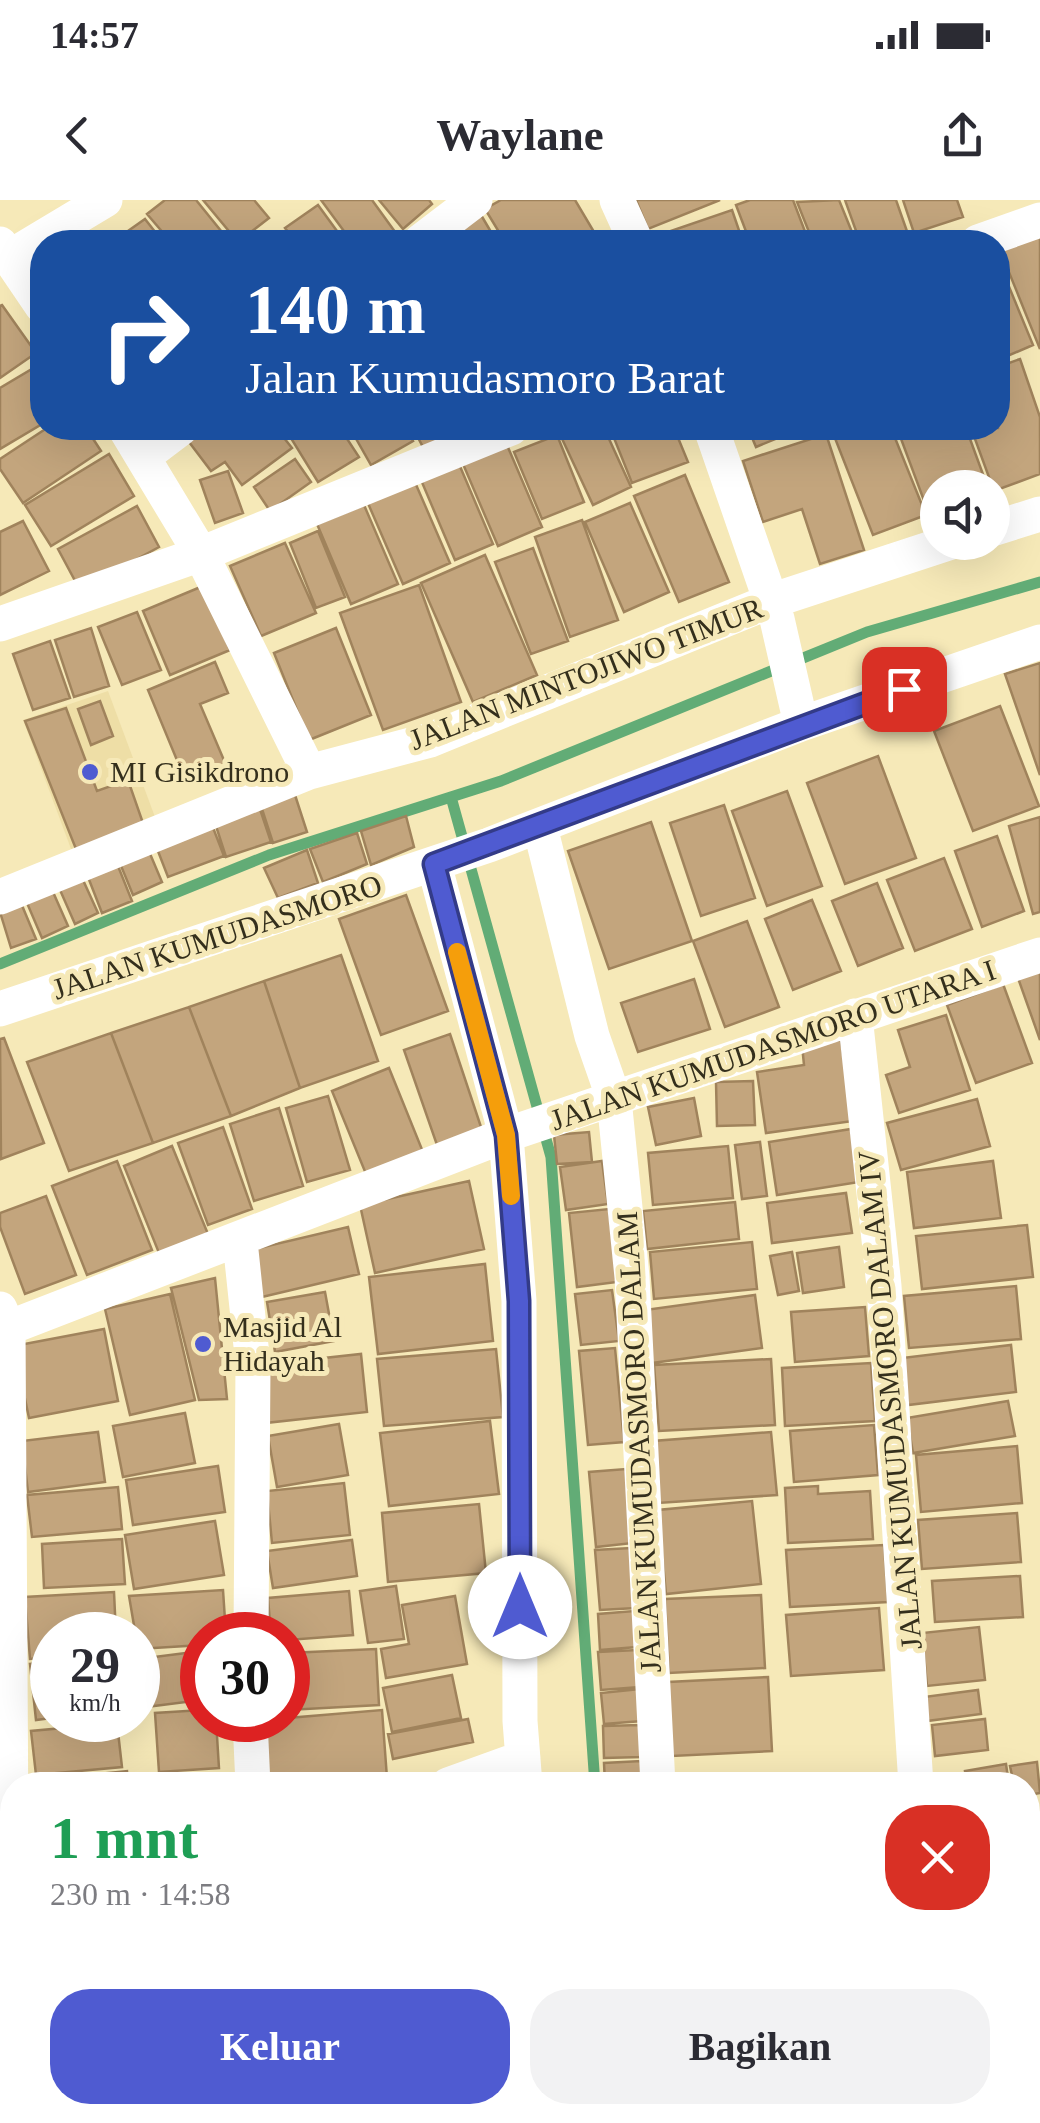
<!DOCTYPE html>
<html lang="id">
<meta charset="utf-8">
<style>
:root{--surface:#fff;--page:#f2f2f3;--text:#2b2b33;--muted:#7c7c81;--accent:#4f5bd1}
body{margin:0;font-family:Georgia,serif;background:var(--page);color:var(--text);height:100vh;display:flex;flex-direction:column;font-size:38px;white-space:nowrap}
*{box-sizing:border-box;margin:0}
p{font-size:32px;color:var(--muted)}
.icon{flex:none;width:55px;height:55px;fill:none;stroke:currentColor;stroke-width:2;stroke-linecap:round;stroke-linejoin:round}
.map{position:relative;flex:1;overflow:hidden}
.drawer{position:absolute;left:0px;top:1572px;width:1040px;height:352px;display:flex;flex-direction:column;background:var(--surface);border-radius:40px 40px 0 0;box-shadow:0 10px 40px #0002}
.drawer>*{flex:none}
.hud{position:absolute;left:30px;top:30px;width:980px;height:210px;border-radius:40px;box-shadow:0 10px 40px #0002;background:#1a4fa0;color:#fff;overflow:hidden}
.fabs{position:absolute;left:920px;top:270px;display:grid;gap:20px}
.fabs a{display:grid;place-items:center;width:90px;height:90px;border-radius:50%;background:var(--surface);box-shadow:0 10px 40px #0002;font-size:50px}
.speed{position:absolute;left:30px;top:1412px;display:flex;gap:20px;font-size:50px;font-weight:700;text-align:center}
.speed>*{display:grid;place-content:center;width:130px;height:130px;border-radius:50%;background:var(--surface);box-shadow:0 10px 40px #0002;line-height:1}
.speed small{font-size:25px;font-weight:400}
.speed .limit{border:15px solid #d22;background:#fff;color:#111}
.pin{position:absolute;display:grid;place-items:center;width:85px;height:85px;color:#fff;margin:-42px;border-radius:20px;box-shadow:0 5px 15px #0006}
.me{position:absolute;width:110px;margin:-55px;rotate:0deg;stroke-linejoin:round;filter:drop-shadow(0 0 8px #0008)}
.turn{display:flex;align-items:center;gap:35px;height:210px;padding:0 50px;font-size:45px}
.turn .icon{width:130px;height:130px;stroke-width:2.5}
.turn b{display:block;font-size:70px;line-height:85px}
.round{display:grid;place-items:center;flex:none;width:105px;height:105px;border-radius:40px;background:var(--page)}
.head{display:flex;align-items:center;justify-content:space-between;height:170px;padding:0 50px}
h1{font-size:60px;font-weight:600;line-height:75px;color:#1e9e55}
.primary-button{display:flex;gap:20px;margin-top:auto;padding:20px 50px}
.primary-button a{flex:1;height:115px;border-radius:40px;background:var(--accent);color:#fff;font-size:40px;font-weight:600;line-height:115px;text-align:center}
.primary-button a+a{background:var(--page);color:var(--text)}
.status{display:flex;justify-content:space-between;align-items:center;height:70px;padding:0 50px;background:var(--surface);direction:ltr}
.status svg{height:28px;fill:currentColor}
header{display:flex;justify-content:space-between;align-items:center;height:130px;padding:0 50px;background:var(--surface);font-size:45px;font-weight:600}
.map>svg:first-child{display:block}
.built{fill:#eedea6}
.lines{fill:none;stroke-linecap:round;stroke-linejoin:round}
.stream{stroke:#62ac76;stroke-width:11}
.building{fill:#c3a57d;stroke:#a0835c;stroke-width:2.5}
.minor{stroke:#fff;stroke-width:35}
.route-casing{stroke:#333b88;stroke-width:25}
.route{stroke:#4f5bd1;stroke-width:18}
.slow{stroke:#f59e0b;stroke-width:18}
.poi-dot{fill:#4f5bd1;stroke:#f6e9b8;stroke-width:4}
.labels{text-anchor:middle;stroke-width:10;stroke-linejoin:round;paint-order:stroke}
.street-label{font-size:30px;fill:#342f1c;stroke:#f6e9b8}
.poi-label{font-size:30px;fill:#342f1c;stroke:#f6e9b8;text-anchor:start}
</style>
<div class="status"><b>14:57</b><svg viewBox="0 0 49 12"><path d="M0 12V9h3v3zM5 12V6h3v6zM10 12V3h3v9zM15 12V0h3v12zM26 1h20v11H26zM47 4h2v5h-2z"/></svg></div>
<header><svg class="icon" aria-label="back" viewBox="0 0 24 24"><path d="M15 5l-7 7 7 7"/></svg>Waylane<svg class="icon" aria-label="share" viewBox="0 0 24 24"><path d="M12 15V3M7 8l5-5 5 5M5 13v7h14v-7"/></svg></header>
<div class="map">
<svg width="1040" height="1923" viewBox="0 0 1040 1923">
<rect width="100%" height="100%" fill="#f6e9b8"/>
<path class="built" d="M108,491L158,625L74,657L23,520Z"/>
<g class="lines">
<path class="stream" d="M451,597L551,957L595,1585
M0,764L269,655L501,581L867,432L1040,382
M602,1923L603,1912"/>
</g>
<path class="building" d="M165,0H196L230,42H171L147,14Z
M203,0H254L269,18L238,42Z
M321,0H372L398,36L390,42H352Z
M379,0H429L432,4L403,29Z
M501,0H575L600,42H505L485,9Z
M636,0H720L648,29Z
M750,0H793L809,42H750L736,5Z
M839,0L856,42H813L797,2Z
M845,0H896L909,37L892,42H860Z
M903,0H957L963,17L914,33Z
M318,5L345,42H296L285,28Z
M732,10L743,42H658L656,36Z
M481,15L497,42H446Z
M145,19L163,42H121L118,38Z
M1040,29V149L998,45Z
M998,60L1033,145L998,160Z
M2,105L36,153L0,178V106Z
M1020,159L1040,217V274L994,291L971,228H998V167Z
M42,163V224L0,249V188Z
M47,228H86L101,251L23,303L0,269V259Z
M200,228H276L292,248L242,285L225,262L211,271L186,238Z
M300,228H340L359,257L318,282L289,235Z
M350,228H405L413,241L371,265Z
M413,228H463L424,249Z
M557,228H604L631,287L593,305Z
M610,228H674L688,262L632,283Z
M748,228H802L756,247Z
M831,228H891L926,315L873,335Z
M897,228H966L988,288H938V311L929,314Z
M826,234L864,350L820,364L802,309L763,322L743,261Z
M557,235L584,302L542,319L514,252Z
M507,245L542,327L498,346L463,264Z
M109,254L134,296L51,346L25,305Z
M295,259L311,282L270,311L254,287Z
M459,264L493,344L455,360L421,280Z
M228,271L243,313L215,323L200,280Z
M685,275L729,382L679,402L634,296Z
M414,280L450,363L403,384L367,301Z
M630,303L669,392L624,412L585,322Z
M364,305L398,384L351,404L317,324Z
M137,306L159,347L80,390L58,349Z
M582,320L618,420L570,437L535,337Z
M23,321L49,371L0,395V332Z
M318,331L345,397L316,408L290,343Z
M285,343L316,413L261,436L230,366Z
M533,348L568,441L531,454L495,362Z
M485,355L537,475L473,502L421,383Z
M419,385L461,502L383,530L340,413Z
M203,386L230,450L170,475L143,411Z
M137,412L161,470L122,485L98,427Z
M91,428L109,486L74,497L55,440Z
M336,428L371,515L309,540L274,453Z
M50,441L70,498L33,510L13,454Z
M215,462L228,493L200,504L226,565L186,582L148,490Z
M1040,463V575L1005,474Z
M100,501L113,536L91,545L78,509Z
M1000,506L1039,606L973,631L934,531Z
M66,508L97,591L128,580L144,626L76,649L25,521Z
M878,556L916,658L845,684L807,583Z
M787,591L822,686L767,706L732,611Z
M295,595L307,632L273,643L261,606Z
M724,605L755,698L701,716L670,623Z
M260,609L271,642L226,657L215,623Z
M406,616L414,647L371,665L361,631Z
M1040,617V712L1033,714L1009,626Z
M651,622L692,741L609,769L568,651Z
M212,625L224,656L168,677L156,646Z
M357,633L367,664L323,682L310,649Z
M997,636L1024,711L982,727L955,651Z
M148,649L162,682L133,695L119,661Z
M307,650L318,683L278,698L264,668Z
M944,658L972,729L915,751L887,680Z
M118,666L132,701L102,713L88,677Z
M83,680L98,713L75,724L60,690Z
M877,683L903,748L858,766L832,701Z
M53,692L68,726L42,738L27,703Z
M406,695L448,811L381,835L339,719Z
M812,700L841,771L793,790L765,719Z
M21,703L36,739L11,748L0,712Z
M747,721L779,807L725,827L693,741Z
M341,755L378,861L300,888L264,781Z
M1040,770V840L1018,778Z
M694,779L710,829L638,852L621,803Z
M264,781L300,888L231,916L189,807Z
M1003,784L1032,863L976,883L947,805Z
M189,807L231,916L153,943L111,833Z
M946,815L970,890L899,913L886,875L910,867L898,830Z
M111,833L153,943L69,971L27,862Z
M450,834L482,930L437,945L404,850Z
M4,838L44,943L1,959L0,839Z
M841,840L853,921L766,933L757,872L804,865L802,845Z
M389,868L423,952L366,974L332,891Z
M753,881L755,925L717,926L716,882Z
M328,896L350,970L307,982L286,908Z
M694,898L701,936L656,945L648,907Z
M977,899L990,946L901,970L887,923Z
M279,908L303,986L254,1001L230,924Z
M223,927L252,1009L208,1025L178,943Z
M851,929L859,982L777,995L769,942Z
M589,932L592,962L557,964L554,935Z
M760,942L767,996L742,999L735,945Z
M172,946L210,1039L161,1058L124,966Z
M728,946L733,998L653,1005L648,953Z
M117,961L152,1050L87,1075L52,986Z
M602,961L608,1004L566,1010L560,967Z
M993,961L1001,1018L914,1028L907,972Z
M469,981L484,1049L375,1073L360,1005Z
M846,993L852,1033L772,1043L767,1003Z
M46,996L76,1075L25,1094L0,1027V1013Z
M735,1002L739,1039L647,1049L643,1011Z
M609,1009L617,1082L577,1087L569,1013Z
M1027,1025L1033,1077L922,1089L916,1036Z
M348,1027L359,1074L262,1097L251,1050Z
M752,1042L757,1089L654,1099L650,1052Z
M839,1047L844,1087L803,1093L797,1053Z
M792,1052L799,1091L778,1095L770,1056Z
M485,1064L493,1141L378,1154L369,1077Z
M215,1078L227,1199L199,1200L171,1088Z
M1016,1086L1021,1139L909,1148L904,1096Z
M612,1090L619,1141L581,1145L575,1094Z
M325,1092L334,1141L275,1152L267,1102Z
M170,1094L195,1200L130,1215L105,1109Z
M755,1095L762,1148L652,1163L645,1110Z
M865,1107L869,1156L795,1162L791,1112Z
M104,1129L118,1201L29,1218L14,1146Z
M1011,1145L1016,1192L908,1205L902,1158Z
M615,1148L624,1242L588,1245L579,1151Z
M496,1149L503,1217L384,1226L377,1159Z
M361,1154L367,1212L265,1223L259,1165Z
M771,1159L775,1225L659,1231L654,1165Z
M871,1163L875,1221L785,1226L782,1168Z
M1008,1201L1015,1236L913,1253L907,1218Z
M185,1213L195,1263L123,1277L113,1226Z
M490,1221L499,1294L389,1306L380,1233Z
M339,1224L348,1275L277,1287L268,1236Z
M874,1225L878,1275L794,1282L790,1231Z
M98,1232L105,1282L28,1292L22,1241Z
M771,1232L777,1295L658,1303L653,1241Z
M1017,1246L1022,1303L921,1312L916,1255Z
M218,1266L225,1312L133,1325L126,1280Z
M626,1269L633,1343L596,1347L589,1272Z
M344,1283L350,1335L272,1343L267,1291Z
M818,1286V1294L870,1291L873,1339L788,1343L785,1288Z
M118,1287L122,1329L32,1337L27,1295Z
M752,1301L761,1384L666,1394L658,1310Z
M479,1304L486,1373L388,1382L382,1313Z
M1017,1313L1021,1362L922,1369L918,1320Z
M215,1321L224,1375L134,1389L125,1335Z
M122,1339L125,1384L44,1388L42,1344Z
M352,1340L357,1376L273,1388L267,1351Z
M884,1345L888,1402L790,1407L786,1350Z
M631,1348L636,1408L600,1410L595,1350Z
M1020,1376L1023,1417L935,1422L932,1381Z
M396,1386L404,1439L368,1443L360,1391Z
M223,1390L226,1435H202V1445L138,1449L129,1396Z
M349,1391L353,1435L288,1440V1435H271L268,1398Z
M114,1392L116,1435H52V1457L30,1459L25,1397Z
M761,1395L765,1468L669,1473L665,1399Z
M455,1396L467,1464L386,1478L381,1449L409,1444L402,1405Z
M879,1408L884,1470L791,1476L786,1415Z
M634,1411L637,1447L600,1450L598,1414Z
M979,1427L985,1480L927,1486L922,1433Z
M376,1449L379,1505L288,1510V1453Z
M637,1450L640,1487L601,1490L598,1452Z
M202,1451V1500L138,1508V1459Z
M52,1462V1518L36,1520L30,1464Z
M452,1475L461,1518L392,1532L383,1488Z
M768,1477L772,1551L672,1556L668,1482Z
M640,1489L642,1521L604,1524L601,1493Z
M978,1490L981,1514L927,1521L924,1497Z
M202,1510V1520H216L219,1568L159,1572L155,1513Z
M382,1510L387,1578L269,1585L264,1520Z
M468,1519L473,1542L393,1559L388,1534Z
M985,1519L988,1550L935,1556L932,1525Z
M117,1523L122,1567L36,1575L31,1531Z
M640,1525L642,1557L604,1558L603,1526Z
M641,1561L643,1585H605L604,1563Z
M1037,1562L1040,1593L1028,1595V1585H1014L1010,1566Z
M1006,1564L1009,1585H967L965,1571Z
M127,1571L128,1585H18V1582Z
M757,1576L758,1585H668Z
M1040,1718V1762H1036L1032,1719Z
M1040,1841V1923H1035L1028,1884V1843Z
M12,1850V1895L0,1869V1855Z
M0,1879L12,1902V1912H18L24,1923H0Z
M30,1912H127L132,1923H35Z
M161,1912H229L205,1923H166Z
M275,1912H395L396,1916L362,1923H278Z
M474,1912H526L528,1923H412V1919Z
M615,1912H645V1923H615Z
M714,1912H746L747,1923H715Z
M752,1912H800L801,1923H753Z
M823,1912H913V1919L823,1923Z
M959,1912H1009L1010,1923H960Z"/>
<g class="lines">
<path class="minor" d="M617,0L636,42
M420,42L475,0
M978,42L1040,20
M0,44L42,106
M10,57L105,0
M125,228L201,354L309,572
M711,228L777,419L801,524
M144,256L181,228
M992,329L1040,314
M0,424L201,354L511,228
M540,627L592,836L614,899L632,1077L658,1585
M434,664L506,935L519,1101L520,1521L525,1585
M0,697L309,572L430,540L771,401L951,342
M0,809L489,645L801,524L1040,442
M855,816L884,1086L916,1585
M240,1041L253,1165L251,1435
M0,1109L8,1128L12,1807
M8,1128L506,935L1040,755
M250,1520L253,1585
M448,1585L523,1558
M1028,1803L1040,1802
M140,1912L144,1923
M253,1912L254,1923
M549,1912L550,1923
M662,1912V1923
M942,1912L943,1923"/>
</g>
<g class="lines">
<g class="route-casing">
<path id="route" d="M520,1407L519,1101L506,935L434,664L904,489"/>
</g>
<use href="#route" class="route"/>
<path class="slow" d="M457,752L506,935L511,996"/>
</g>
<g class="poi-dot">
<circle cx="90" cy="572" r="10"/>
<circle cx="203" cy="1144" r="10"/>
</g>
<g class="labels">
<g class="street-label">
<text transform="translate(586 474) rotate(-21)" y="10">JALAN MINTOJIWO TIMUR</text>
<text transform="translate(217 737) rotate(-18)" y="10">JALAN KUMUDASMORO</text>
<text transform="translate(773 845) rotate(-19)" y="10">JALAN KUMUDASMORO UTARA I</text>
<text transform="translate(890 1200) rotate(-95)" y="10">JALAN KUMUDASMORO DALAM IV</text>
<text transform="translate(639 1242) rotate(-93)" y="10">JALAN KUMUDASMORO DALAM</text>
</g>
<g class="poi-label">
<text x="110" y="582">MI Gisikdrono</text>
<text x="223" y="1137">Masjid Al<tspan x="223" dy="34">Hidayah</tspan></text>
</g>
</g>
</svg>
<div class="fabs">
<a><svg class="icon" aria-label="sound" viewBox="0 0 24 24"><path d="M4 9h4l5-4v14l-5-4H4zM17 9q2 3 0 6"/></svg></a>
</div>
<div class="speed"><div>29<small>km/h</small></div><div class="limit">30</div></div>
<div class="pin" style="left:904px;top:489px;background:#d93025"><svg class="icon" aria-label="arrive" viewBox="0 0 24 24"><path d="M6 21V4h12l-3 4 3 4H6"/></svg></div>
<svg class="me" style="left:520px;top:1407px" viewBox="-20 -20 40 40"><circle r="19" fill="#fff"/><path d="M0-13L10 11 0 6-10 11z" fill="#4f5bd1"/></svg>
<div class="hud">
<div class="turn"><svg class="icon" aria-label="right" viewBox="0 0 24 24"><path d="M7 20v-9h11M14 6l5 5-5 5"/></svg><div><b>140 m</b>Jalan Kumudasmoro Barat</div></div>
</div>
<section class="drawer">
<div class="head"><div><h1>1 mnt</h1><p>230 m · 14:58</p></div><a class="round" style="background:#d93025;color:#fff"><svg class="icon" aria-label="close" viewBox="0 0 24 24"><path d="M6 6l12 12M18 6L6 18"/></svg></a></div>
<div class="primary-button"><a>Keluar</a><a>Bagikan</a></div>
</section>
</div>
